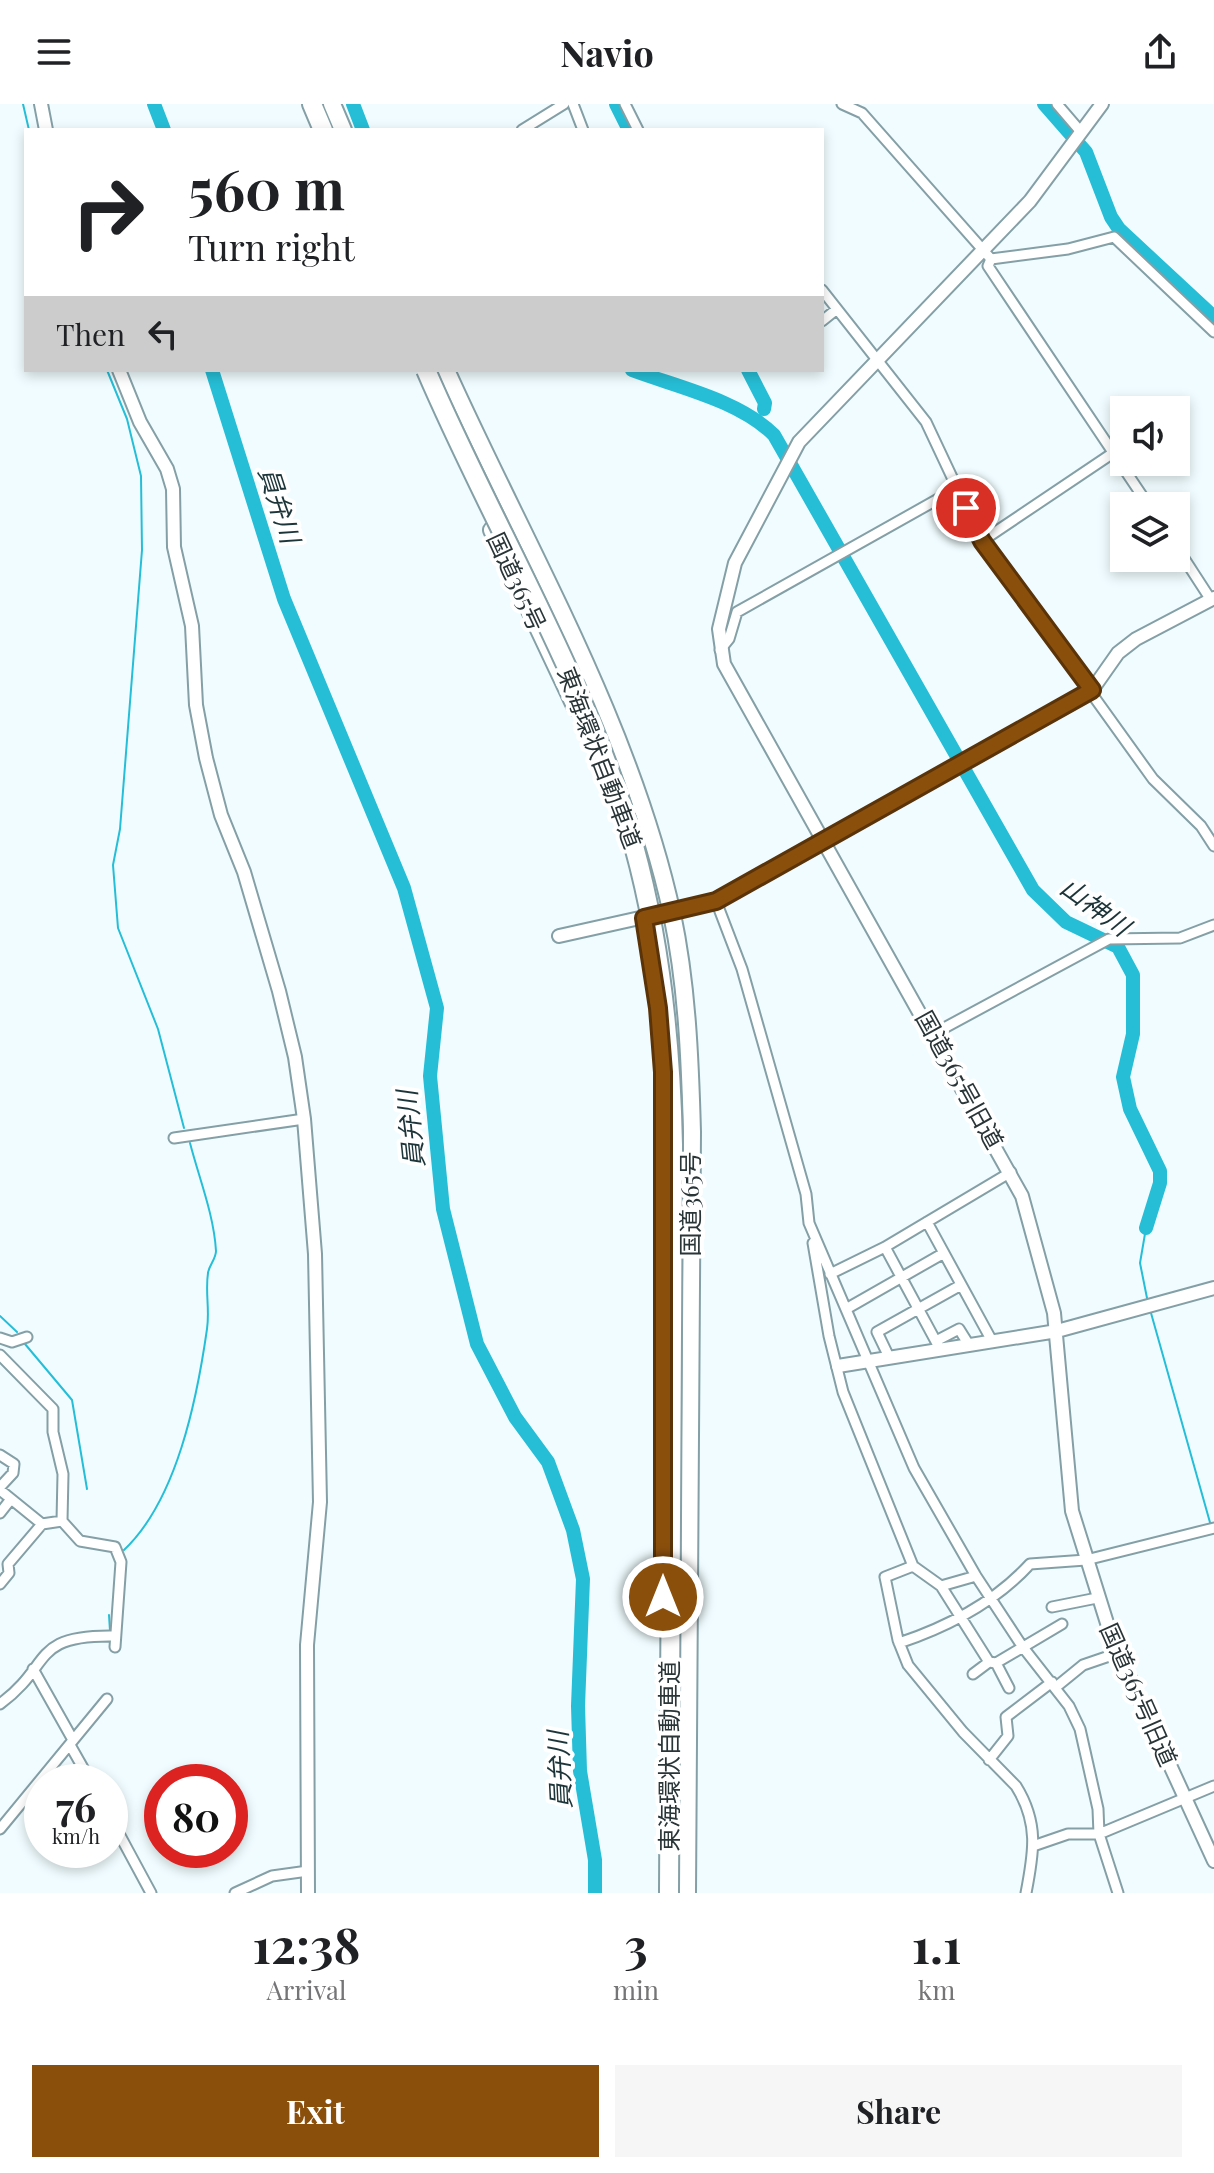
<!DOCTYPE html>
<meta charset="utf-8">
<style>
:root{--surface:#fff;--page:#f6f6f6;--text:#202124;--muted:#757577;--accent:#8b4f0c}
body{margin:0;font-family:"Playfair Display","Noto Sans JP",serif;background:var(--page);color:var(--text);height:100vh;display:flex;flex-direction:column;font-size:30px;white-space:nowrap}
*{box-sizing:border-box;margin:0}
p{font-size:26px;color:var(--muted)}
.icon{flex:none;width:44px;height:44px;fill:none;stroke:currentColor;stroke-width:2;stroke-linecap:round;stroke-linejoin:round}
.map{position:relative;height:1789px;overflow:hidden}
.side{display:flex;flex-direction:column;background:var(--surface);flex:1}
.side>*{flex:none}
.banner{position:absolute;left:24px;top:24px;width:800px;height:244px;border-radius:0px;box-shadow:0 4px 12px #0003;background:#fff;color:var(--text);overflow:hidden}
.fabs{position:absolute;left:1110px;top:292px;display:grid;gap:16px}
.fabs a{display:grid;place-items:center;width:80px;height:80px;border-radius:0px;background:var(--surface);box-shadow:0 4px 12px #0003;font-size:40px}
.speed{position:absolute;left:24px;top:1660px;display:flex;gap:16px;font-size:40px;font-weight:700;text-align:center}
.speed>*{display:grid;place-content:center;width:104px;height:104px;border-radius:50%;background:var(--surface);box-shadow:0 4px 12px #0003;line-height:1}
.speed small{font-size:20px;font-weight:400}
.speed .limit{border:12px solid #d22;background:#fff;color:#111}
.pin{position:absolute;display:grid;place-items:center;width:68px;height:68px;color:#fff;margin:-34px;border:4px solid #fff;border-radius:50%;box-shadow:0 2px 8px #0007}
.me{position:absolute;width:88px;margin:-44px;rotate:0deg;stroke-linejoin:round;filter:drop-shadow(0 0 6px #0008)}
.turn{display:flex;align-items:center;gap:28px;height:168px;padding:0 32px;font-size:36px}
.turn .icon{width:104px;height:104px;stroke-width:2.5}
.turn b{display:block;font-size:56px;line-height:68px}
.then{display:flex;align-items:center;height:76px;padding:0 32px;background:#0003;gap:16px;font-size:30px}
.eta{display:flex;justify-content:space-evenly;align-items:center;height:136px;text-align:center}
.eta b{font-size:48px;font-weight:700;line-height:56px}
.action{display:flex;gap:16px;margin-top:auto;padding:16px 32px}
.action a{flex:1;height:92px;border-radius:0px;background:var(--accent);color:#fff;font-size:32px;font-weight:700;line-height:92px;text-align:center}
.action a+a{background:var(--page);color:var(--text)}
header{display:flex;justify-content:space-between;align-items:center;height:104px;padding:0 32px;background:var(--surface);font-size:36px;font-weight:700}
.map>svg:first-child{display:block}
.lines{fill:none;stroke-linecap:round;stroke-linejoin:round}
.stream{stroke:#26bed6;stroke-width:2}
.river{stroke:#26bed6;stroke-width:14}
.minor-casing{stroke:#84a0a6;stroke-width:13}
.tertiary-casing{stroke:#84a0a6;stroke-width:16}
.trunk-casing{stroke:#84a0a6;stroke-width:20}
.motorway-casing{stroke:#84a0a6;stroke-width:22}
.minor{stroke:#fff;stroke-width:9}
.tertiary{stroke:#fff;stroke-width:12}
.trunk{stroke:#fff;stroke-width:16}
.motorway{stroke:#fff;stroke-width:18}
.motorway-bridge-casing{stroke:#84a0a6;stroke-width:22;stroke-linecap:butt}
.motorway-bridge{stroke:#fff;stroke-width:18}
.route-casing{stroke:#5a3308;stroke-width:20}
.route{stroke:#8b4f0c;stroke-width:14}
.labels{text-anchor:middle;stroke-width:8;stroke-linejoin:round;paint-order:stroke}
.street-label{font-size:24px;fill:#2a3538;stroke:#fff}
.water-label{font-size:26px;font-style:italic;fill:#1d3539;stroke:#fff}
</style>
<header><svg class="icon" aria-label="menu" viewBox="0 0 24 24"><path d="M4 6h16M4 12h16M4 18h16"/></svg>Navio<svg class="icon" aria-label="share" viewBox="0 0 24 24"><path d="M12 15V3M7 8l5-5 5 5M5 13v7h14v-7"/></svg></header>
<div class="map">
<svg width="1214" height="1789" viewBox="0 0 1214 1789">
<rect width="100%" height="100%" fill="#f0fcff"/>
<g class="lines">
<path class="stream" d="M23,0L29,26
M107,266L127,315L141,372L142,446L120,725L113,761L118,824L158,925L184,1024
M1146,1124L1140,1159L1148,1199
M1151,1209L1211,1422
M0,1212L17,1228
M25,1240L72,1296L87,1385
M124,1446C177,1396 197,1295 207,1225C210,1206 205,1188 208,1169C209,1161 216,1155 216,1147C214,1111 199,1074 190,1039
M15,1581C48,1541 54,1527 110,1527L109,1511"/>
<path class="river" d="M154,0L164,26
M353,0L363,26
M616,0L629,26
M1044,0L1086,48L1111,113L1119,125L1214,213
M212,266L284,495L404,784L437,904L430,972L443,1105L477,1240L515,1313L548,1358L573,1426L583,1475L578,1602L580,1667L595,1756V1789
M632,266C677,283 739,296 774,331L1033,786L1066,818L1118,843L1133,871V930L1123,973L1130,1005L1160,1067V1079L1146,1124
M748,266L765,299L764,305"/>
<g class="minor-casing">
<path id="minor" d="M573,0L583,26
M625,0L638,26
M842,0L862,9L991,155L1068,145L1114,133L1214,228
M1057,0L1081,28
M522,26L564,0
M991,155L988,162L1149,402
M822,186L926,318L982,437L1153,675L1201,722L1214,742
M822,217L837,205
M982,437L1113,349
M1176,442L1211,496
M720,546L729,535L737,508L956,385
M716,797L742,865L806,1090L809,1119L914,1364L976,1472L1022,1542L1069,1602L1080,1625L1098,1705L1099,1730L1118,1789
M933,930L1109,835L1180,834L1214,821
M174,1034L304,1015
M927,1118L992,1237
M813,1139L829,1232L843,1288L913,1462L885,1473L898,1536L908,1561L963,1628L1016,1682C1039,1719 1034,1748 1026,1789
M885,1143L940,1245
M830,1170L885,1143L1011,1068
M846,1205L944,1149
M0,1234L12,1238L27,1233
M936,1237L959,1225L969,1241
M0,1251L53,1305V1328L63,1370L62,1417L80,1437L115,1443L121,1458L115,1543
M889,1253L877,1228L961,1181
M0,1351L14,1360L13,1369L0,1383
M0,1386L42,1420
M0,1409L11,1395
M913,1462L941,1482
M976,1472L941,1482L989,1558L996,1559L1009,1584
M0,1480L9,1469L8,1460L42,1420L62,1417
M1052,1503L1097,1494
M899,1539C947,1523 996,1497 1030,1460L1086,1456L1214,1424
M996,1559L1062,1520
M33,1565L73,1636
M973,1570L989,1558
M1056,1583L1083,1561L1118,1549
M0,1600C53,1561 30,1531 113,1532
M70,1641L91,1678
M989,1656L1008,1632L1006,1613L1052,1578
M110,1713L151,1789
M0,1725L107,1595
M1036,1741L1068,1730H1099L1214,1682
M235,1789L272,1772L308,1767"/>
</g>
<g class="tertiary-casing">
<path id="tertiary" d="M41,0L46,26
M1102,0L1030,97L799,338L735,459L719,525L724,560L1022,1092L1054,1209L1072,1407L1112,1535L1214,1757
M119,266L140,318L167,365L173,385L174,443L192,522L196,601L206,654L221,711L244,768L279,887L295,953L304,1015L315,1150L320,1398L307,1541L308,1789
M559,832L716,797L1070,600L1092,586L1118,549L1136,535L1214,494
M838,1262L1057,1227L1214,1184"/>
</g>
<g class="trunk-casing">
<path id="trunk" d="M332,0L343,26
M446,266C526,444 630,618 672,810C687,881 690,955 692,1028L687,1789
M492,426L576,604"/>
</g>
<g class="motorway-casing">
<path id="motorway" d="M312,0L323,26"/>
</g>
<use href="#minor" class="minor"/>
<use href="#tertiary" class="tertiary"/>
<use href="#trunk" class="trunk"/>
<use href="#motorway" class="motorway"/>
<g class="motorway-bridge-casing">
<path id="motorway-bridge" d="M426,266C494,425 587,575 634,742C661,840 671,940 673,1041L669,1789"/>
</g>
<use href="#motorway-bridge" class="motorway-bridge"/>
</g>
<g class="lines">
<g class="route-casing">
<path id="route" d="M663,1493V968L658,904L644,814L716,797L1092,586L982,437L966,404"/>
</g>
<use href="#route" class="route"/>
</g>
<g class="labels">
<g class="street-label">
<text transform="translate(516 478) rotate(65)" y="8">国道365号</text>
<text transform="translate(599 654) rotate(69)" y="8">東海環状自動車道</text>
<text transform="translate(959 976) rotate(61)" y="8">国道365号旧道</text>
<text transform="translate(691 1100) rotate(-90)" y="8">国道365号</text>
<text transform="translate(1138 1591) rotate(66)" y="8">国道365号旧道</text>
<text transform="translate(670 1652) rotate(-90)" y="8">東海環状自動車道</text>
</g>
<g class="water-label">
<text transform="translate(279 401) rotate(72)" y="9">員弁川</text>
<text transform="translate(1095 803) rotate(36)" y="9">山神川</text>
<text transform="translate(411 1025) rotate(-96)" y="9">員弁川</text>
<text transform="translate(560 1666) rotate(-93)" y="9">員弁川</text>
</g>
</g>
</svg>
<div class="fabs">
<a><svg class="icon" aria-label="sound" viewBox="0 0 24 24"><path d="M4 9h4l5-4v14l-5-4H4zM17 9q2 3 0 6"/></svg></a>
<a><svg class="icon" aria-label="layers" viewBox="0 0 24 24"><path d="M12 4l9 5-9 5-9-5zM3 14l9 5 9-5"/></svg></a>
</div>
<div class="speed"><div>76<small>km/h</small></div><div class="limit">80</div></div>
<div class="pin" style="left:966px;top:404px;background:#d93025"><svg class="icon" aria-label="arrive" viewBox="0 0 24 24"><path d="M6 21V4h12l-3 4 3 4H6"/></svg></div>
<svg class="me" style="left:663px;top:1493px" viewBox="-20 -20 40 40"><circle r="17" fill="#8b4f0c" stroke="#fff" stroke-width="3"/><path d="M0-11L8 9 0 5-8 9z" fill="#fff"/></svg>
<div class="banner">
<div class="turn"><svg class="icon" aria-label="right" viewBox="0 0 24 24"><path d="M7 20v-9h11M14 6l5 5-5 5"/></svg><div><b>560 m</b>Turn right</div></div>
<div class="then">Then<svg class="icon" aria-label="left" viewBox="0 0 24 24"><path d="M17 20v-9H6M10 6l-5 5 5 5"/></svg></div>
</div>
</div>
<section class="side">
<div class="eta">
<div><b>12:38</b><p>Arrival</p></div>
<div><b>3</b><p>min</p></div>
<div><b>1.1</b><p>km</p></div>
</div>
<div class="action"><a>Exit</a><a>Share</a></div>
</section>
